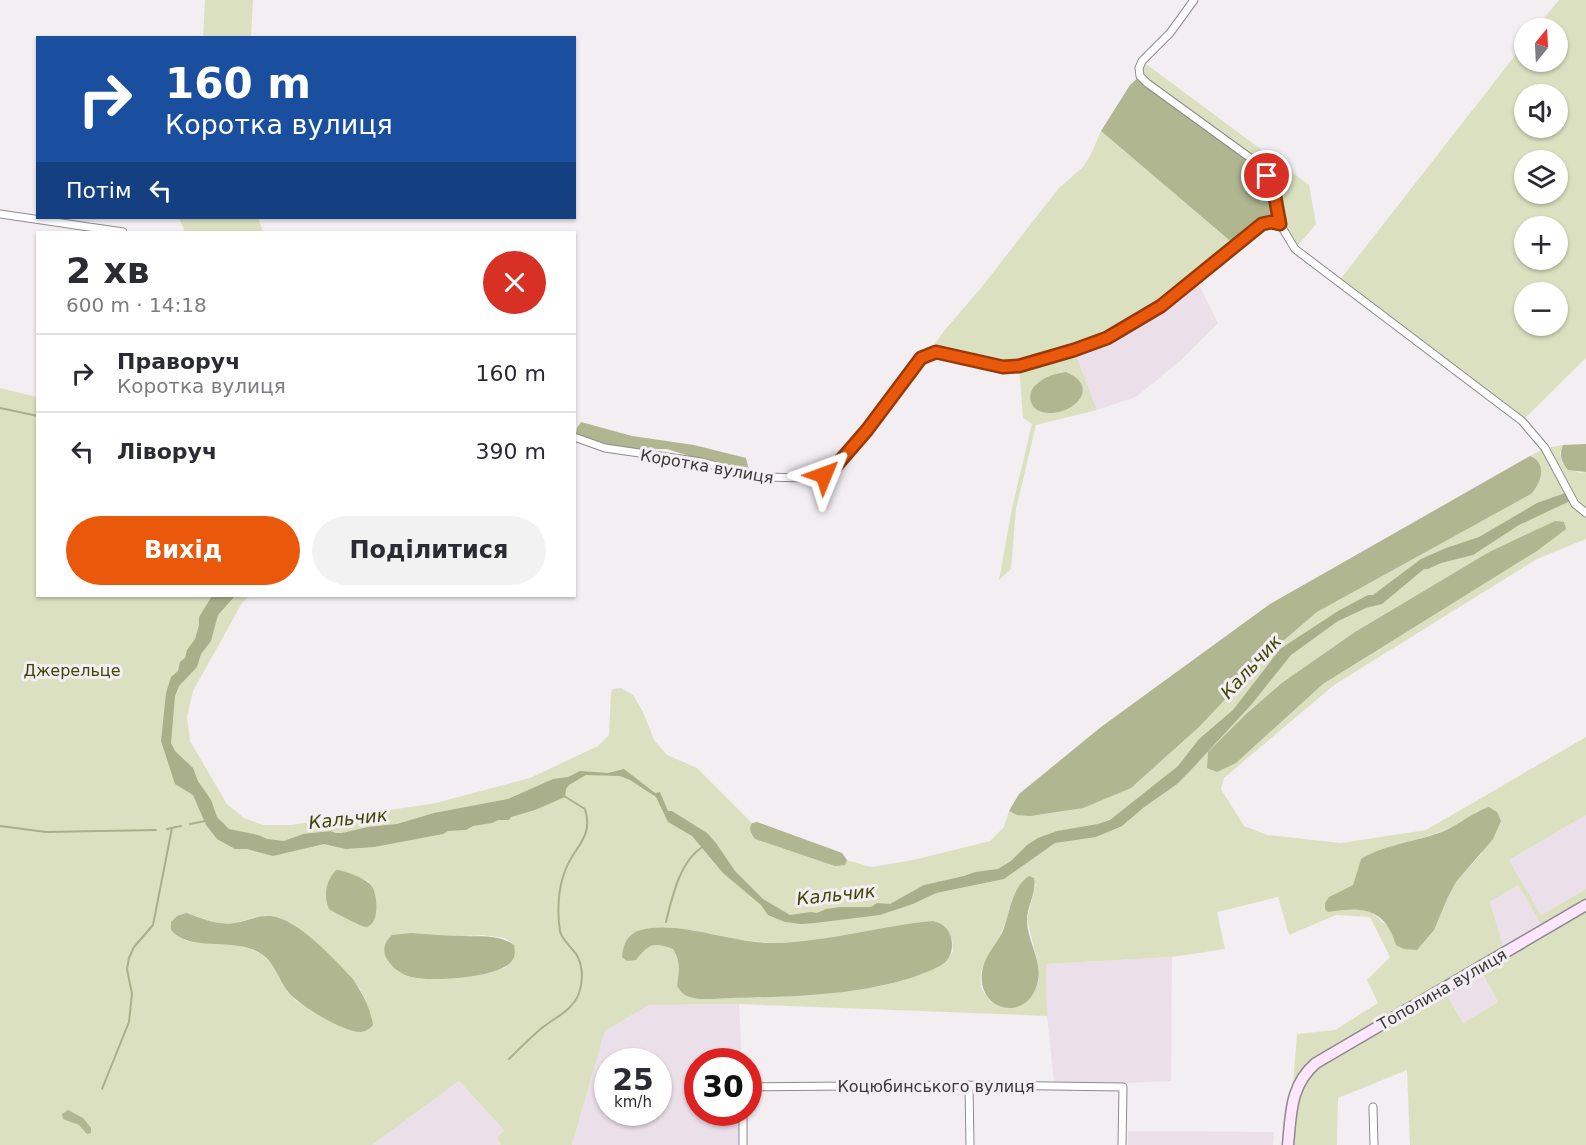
<!DOCTYPE html>
<html lang="uk">
<meta charset="utf-8">
<style>
:root{--surface:#fff;--page:#f2f2f3;--text:#2b2b33;--muted:#7c7c81;--line:#e1e1e2;--accent:#ea580c}
body{margin:0;font-family:"DejaVu Sans",sans-serif;background:var(--page);color:var(--text);height:100vh;display:flex;flex-direction:column;font-size:22px;white-space:nowrap}
*{box-sizing:border-box;margin:0}
p{font-size:20px;color:var(--muted)}
.icon{flex:none;width:33px;height:33px;fill:none;stroke:currentColor;stroke-width:2;stroke-linecap:round;stroke-linejoin:round}
.map{position:relative;flex:1;overflow:hidden}
.details{position:absolute;left:36px;top:231px;width:540px;height:366px;display:flex;flex-direction:column;background:var(--surface);border-radius:0px;box-shadow:0 2px 4px #0004}
.details>*{flex:none}
.banner{position:absolute;left:36px;top:36px;width:540px;height:183px;border-radius:0px;box-shadow:0 2px 4px #0004;background:#1a4fa0;color:#fff;overflow:hidden}
.needle{width:39px;rotate:18deg}
.buttons{position:absolute;left:1514px;top:18px;display:grid;gap:12px}
.buttons a{display:grid;place-items:center;width:54px;height:54px;border-radius:50%;background:var(--surface);box-shadow:0 2px 4px #0004;font-size:30px}
.speed{position:absolute;left:594px;top:1048px;display:flex;gap:12px;font-size:30px;font-weight:700;text-align:center}
.speed>*{display:grid;place-content:center;width:78px;height:78px;border-radius:50%;background:var(--surface);box-shadow:0 2px 4px #0004;line-height:1}
.speed small{font-size:15px;font-weight:400}
.speed .limit{border:9px solid #d22;background:#fff;color:#111}
.pin{position:absolute;display:grid;place-items:center;width:51px;height:51px;color:#fff;margin:-26px;border:3px solid #fff;border-radius:50%;box-shadow:0 2px 6px #0007}
.me{position:absolute;width:66px;margin:-33px;rotate:46deg;stroke-linejoin:round;filter:drop-shadow(0 0 4px #0008)}
.turn{display:flex;align-items:center;gap:21px;height:126px;padding:0 30px;font-size:27px}
.turn .icon{width:78px;height:78px;stroke-width:2.5}
.turn b{display:block;font-size:42px;line-height:51px}
.then{display:flex;align-items:center;height:57px;padding:0 30px;background:#0003;gap:12px;font-size:22px}
.round{display:grid;place-items:center;flex:none;width:63px;height:63px;border-radius:32px;background:var(--page)}
.summary{display:flex;align-items:center;justify-content:space-between;height:102px;padding:0 30px}
h1{font-size:36px;font-weight:700;line-height:45px}
.primary-button{display:flex;gap:12px;margin-top:auto;padding:12px 30px}
.primary-button a{flex:1;height:69px;border-radius:36px;background:var(--accent);color:#fff;font-size:24px;font-weight:700;line-height:69px;text-align:center}
.primary-button a+a{background:var(--page);color:var(--text)}
ul{padding:0;list-style:none}
li{display:flex;align-items:center;gap:18px;height:78px;padding:0 30px;border-top:2px solid var(--line)}
li div{flex:1}
li b{display:block;font-size:22px}
li em{font-style:normal}
.map>svg:first-child{display:block}
.built{fill:#ebe0ea;fill-rule:evenodd}
.green{fill:#dbe1c0;fill-rule:evenodd}
.forest{fill:#afb690}
.water{fill:#a9af8a}
.lines{fill:none;stroke-linecap:round;stroke-linejoin:round}
.stream{stroke:#a9af8a;stroke-width:2}
.street-casing{stroke:#8e8a8e;stroke-width:9}
.secondary-casing{stroke:#8e8a8e;stroke-width:13}
.street{stroke:#fff;stroke-width:7}
.secondary{stroke:#fee6fe;stroke-width:10}
.route-casing{stroke:#983908;stroke-width:15}
.route{stroke:#ea580c;stroke-width:10}
.labels{text-anchor:middle;stroke-width:6;stroke-linejoin:round;paint-order:stroke}
.street-label{font-size:16px;fill:#3a383a;stroke:#f3eef2}
.park-label{font-size:16px;fill:#3f4504;stroke:#f3eef2}
.water-label{font-size:18px;font-style:italic;fill:#3f4504;stroke:#f3eef2}
</style>
<div class="map">
<svg width="1586" height="1145" viewBox="0 0 1586 1145">
<rect width="100%" height="100%" fill="#f3eef2"/>
<path class="built" d="M1196,279L1218,323L1180,361L1136,397L1097,410L1074,350Z
M1586,815V889L1541,915L1509,860Z
M1518,885L1544,929L1505,952L1490,902Z
M1172,957L1171,1081L1128,1083L1054,1082L1047,1016L1046,964Z
M1478,968L1498,1002L1463,1023L1442,989Z
M739,1004L742,1062H698V1113H743V1145H572L605,1031L649,1005ZM608,1062H658V1113H608Z
M459,1081L504,1130L497,1138L501,1145H372Z
M1128,1131L1274,1132L1273,1145H1128Z"/>
<path class="green" d="M205,0H253L251,37L203,38Z
M1559,0H1586V358L1522,421L1339,281L1524,44V62H1557V28H1536ZM1524,94H1557V128H1524ZM1524,160H1557V194H1524ZM1524,226H1557V260H1524ZM1524,292H1557V326H1524Z
M1142,61L1309,185L1316,224L1295,249L1280,224L1140,76Z
M1101,131L1235,245L1196,279L1135,322L1074,350L1097,410L1036,425L1016,509L1011,569L999,580L1012,508L1032,424L1023,418L1019,366L928,354L944,331L981,288L1058,189L1083,167L1091,154Z
M179,218H258L263,232H185Z
M0,388L37,397L38,596H249L242,603L193,691L187,717L190,741L227,804L244,818L263,825H291L436,803L530,778L598,746L609,735L611,692L613,689L621,688L633,695L643,712L654,740L667,755L697,768L752,823C748,830 751,833 755,839L845,865L847,860L871,867L913,860L990,841L1004,827L1009,811L1017,815L1200,726L1269,653L1317,612L1531,494C1544,481 1539,474 1535,458L1530,456L1545,448L1563,445L1560,453L1562,463L1579,473L1586,472V539L1537,559L1334,685L1224,778L1221,789L1244,826L1267,835L1341,843L1426,830L1586,737V815L1509,860L1541,915L1586,889V1145H1410L1407,1070L1338,1098L1337,1145H1288L1297,1034L1335,1030L1378,1003L1367,980L1390,957L1370,917L1336,915L1289,935L1278,897L1217,912L1225,949L1172,957L1046,964L1047,1016L739,1004L649,1005L605,1031L572,1145H501L497,1138L504,1130L459,1081L372,1145H0ZM1555,521L1537,551L1323,684L1236,763L1209,752L1245,715L1283,682L1355,632L1489,552ZM1479,810L1482,853L1456,882L1447,899L1391,929L1370,911L1351,908L1329,897L1353,885L1361,859C1382,847 1405,844 1428,836C1447,830 1464,822 1479,810ZM356,877L368,881L373,887L357,924L350,919L334,912ZM1024,879L1036,884L1027,919L1037,960L991,1002C988,997 982,991 981,986C977,965 995,949 1002,931C1010,913 1015,896 1024,879ZM1518,885L1544,929L1505,952L1490,902ZM177,916H197L210,922L223,924L237,923L255,917L283,919L299,929L353,979L360,989L372,1018L367,1030L359,1032L346,1028L296,1001L287,991L273,965L261,954L246,947L233,944L187,941L171,930V922ZM667,928L696,931L733,940L772,943L952,938L953,951L943,965L881,986L832,993L759,998H694L683,994L677,986C679,971 681,962 673,949L658,944L645,948ZM483,935L505,938L514,945L505,968C474,976 440,984 408,976L465,936ZM1479,968L1498,1002L1463,1023L1443,989Z"/>
<path class="forest" d="M1140,76L1253,160L1267,175L1280,224L1271,222L1235,245L1101,131L1130,85Z
M1066,372C1104,388 1069,419 1042,412C1029,409 1026,392 1037,384C1045,376 1055,374 1066,372Z
M581,422L632,436L694,445L746,458L749,470L699,459L667,449H627L600,444L576,434L577,428Z
M1586,444V472L1568,470C1561,461 1559,456 1563,445Z
M1530,456C1548,463 1541,484 1531,494L1317,612L1269,653L1200,726L1131,788L1083,808L1030,816L1017,815L1009,811L1019,794L1101,727L1270,604Z
M1555,521L1564,522L1566,529L1537,551L1323,684L1236,763L1217,772L1207,768L1208,752L1245,715L1283,682L1355,632L1489,552Z
M1489,807L1497,812L1501,821L1493,839L1456,882L1447,899L1434,930L1417,950L1404,949L1396,945C1385,908 1363,906 1328,912L1325,909V903L1329,897L1353,885L1361,859C1386,844 1416,842 1444,831C1460,824 1473,812 1489,807Z
M757,822L834,850L842,853L847,860L845,865L835,866L755,839C751,833 748,830 752,823Z
M336,870C344,870 370,880 373,888C377,897 380,923 367,927C364,928 333,912 329,909C323,895 326,881 336,870Z
M1029,876L1034,878C1037,891 1028,905 1027,918C1026,939 1042,959 1038,980C1030,1024 977,1012 982,973C983,958 995,946 1002,933C1010,915 1011,887 1029,876Z
M186,913C203,918 216,926 235,923C247,921 257,915 271,916C298,919 335,960 353,979C362,993 371,1009 373,1025C369,1029 367,1031 361,1032C345,1033 299,1005 289,993C279,981 276,965 263,955C236,935 192,954 171,930V922L177,916Z
M933,921C937,922 942,924 945,927C956,938 954,959 940,966C883,995 795,997 732,998C719,998 702,1001 690,997C683,995 681,992 677,986C679,971 681,962 673,949C654,942 649,943 636,960L627,961L622,957C623,944 628,933 641,930C680,920 732,944 774,943C828,942 879,926 933,921Z
M411,933C428,934 446,936 463,936C482,937 498,934 514,945C515,951 516,956 511,962C497,978 428,983 408,976C399,973 389,965 385,955C383,946 386,941 392,935Z
M68,1110L83,1118L91,1128V1133L87,1134L79,1125L63,1119L62,1114Z"/>
<path class="water" d="M1565,493L1570,501L1519,525L1473,555L1441,563L1428,569H1424L1382,604L1366,608L1338,621L1291,655L1251,705L1189,772L1177,784L1143,808L1122,826L1096,837L1055,843L1004,879L936,893L913,904L880,915L815,923L801,924L785,922L768,915L761,905L723,873L692,836L668,822L656,797L630,780L620,776L586,775L569,785L566,789L565,797L535,810L511,817L509,820H498L492,823L473,826L466,830L448,831L443,834L374,847L346,849L324,844L273,856L247,849H235L217,839L206,825L193,795L175,784L161,741L166,693L171,677L178,671L180,662L185,658L187,650L195,639L199,625V617L212,596H235L218,615L211,641L201,654L197,667L179,686L175,696L171,743L175,751L193,768L198,781L211,800L217,817L229,829L258,835L267,839L284,841L303,834L331,831L335,833H342L368,827L397,824L434,813L508,799L553,779L568,777L580,771L608,773L624,769L655,793L660,792L668,811H672L707,833L716,843L735,871L763,899L790,915L811,912L817,913L826,909L841,907H871L877,903L890,904L924,885L964,876L975,872L998,869L1011,861L1027,845L1038,838L1057,831L1098,824L1110,820L1178,766L1199,739L1233,710L1280,649L1338,611L1368,595H1373L1421,559L1446,548L1479,537L1537,503Z"/>
<g class="lines">
<path class="stream" d="M0,408L38,416
M190,824L205,821
M0,826L46,832L156,830
M167,829L181,826
M666,922C672,897 680,860 704,846
M509,1059C520,1048 531,1037 543,1027C556,1017 573,1010 579,993C584,979 583,960 572,949C567,943 562,939 560,931C557,912 558,889 565,871C574,846 594,838 585,809L564,796
M102,1089L129,1022L132,994L127,969L129,958L134,947L153,925L172,828"/>
<g class="street-casing">
<path id="street" d="M1194,0L1170,33L1142,61L1139,68L1140,76L1147,83L1253,160L1267,175L1274,192L1280,224L1295,249L1522,421L1545,448L1575,504L1586,513
M0,214L123,232
M574,437L605,448L701,462L759,477L809,478L824,475L835,467L866,430L921,358L936,352L984,364L1003,367L1019,366L1074,350L1107,338L1161,306L1262,224L1271,222L1280,224
M969,1085L970,1145
M748,1087L969,1085L1123,1087L1122,1145
M1373,1107L1374,1145
M743,1145V1113"/>
</g>
<g class="secondary-casing">
<path id="secondary" d="M1288,1145C1291,1114 1290,1085 1316,1063L1586,905"/>
</g>
<use href="#street" class="street"/>
<use href="#secondary" class="secondary"/>
</g>
<g class="lines">
<g class="route-casing">
<path id="route" d="M824,475L835,467L867,430L921,358L936,352L1003,367L1019,366L1074,350L1107,338L1161,306L1262,224L1271,222L1280,224L1274,192L1267,176"/>
</g>
<use href="#route" class="route"/>
</g>
<g class="labels">
<g class="street-label">
<text transform="translate(707 466) rotate(10)" y="6">Коротка вулиця</text>
<text transform="translate(1442 989) rotate(-30)" y="6">Тополина вулиця</text>
<text x="936" y="1092">Коцюбинського вулиця</text>
</g>
<g class="park-label">
<text x="72" y="676">Джерельце</text>
</g>
<g class="water-label">
<text transform="translate(1251 667) rotate(-47)" y="6">Кальчик</text>
<text transform="translate(348 819) rotate(-6)" y="6">Кальчик</text>
<text transform="translate(836 895) rotate(-6)" y="6">Кальчик</text>
</g>
</g>
</svg>
<div class="buttons">
<a><svg class="needle" viewBox="-14 -14 28 28"><path d="M0-13l5 13h-10z" fill="#e53935"/><path d="M0 13l5-13h-10z" fill="#7c7c81"/></svg></a>
<a><svg class="icon" aria-label="sound" viewBox="0 0 24 24"><path d="M4 9h4l5-4v14l-5-4H4zM17 9q2 3 0 6"/></svg></a>
<a><svg class="icon" aria-label="layers" viewBox="0 0 24 24"><path d="M12 4l9 5-9 5-9-5zM3 14l9 5 9-5"/></svg></a>
<a>+</a>
<a>−</a>
</div>
<div class="speed"><div>25<small>km/h</small></div><div class="limit">30</div></div>
<div class="pin" style="left:1267px;top:176px;background:#d93025"><svg class="icon" aria-label="arrive" viewBox="0 0 24 24"><path d="M6 21V4h12l-3 4 3 4H6"/></svg></div>
<svg class="me" style="left:824px;top:475px" viewBox="-20 -20 40 40"><path d="M0-17L14 15 0 8-14 15z" fill="#ea580c" stroke="#fff" stroke-width="4"/></svg>
<div class="banner">
<div class="turn"><svg class="icon" aria-label="right" viewBox="0 0 24 24"><path d="M7 20v-9h11M14 6l5 5-5 5"/></svg><div><b>160 m</b>Коротка вулиця</div></div>
<div class="then">Потім<svg class="icon" aria-label="left" viewBox="0 0 24 24"><path d="M17 20v-9H6M10 6l-5 5 5 5"/></svg></div>
</div>
<section class="details">
<div class="summary"><div><h1>2 хв</h1><p>600 m · 14:18</p></div><a class="round" style="background:#d93025;color:#fff"><svg class="icon" aria-label="close" viewBox="0 0 24 24"><path d="M6 6l12 12M18 6L6 18"/></svg></a></div>
<ul>
<li><svg class="icon" aria-label="right" viewBox="0 0 24 24"><path d="M7 20v-9h11M14 6l5 5-5 5"/></svg><div><b>Праворуч</b><p>Коротка вулиця</p></div><em>160 m</em></li>
<li><svg class="icon" aria-label="left" viewBox="0 0 24 24"><path d="M17 20v-9H6M10 6l-5 5 5 5"/></svg><div><b>Ліворуч</b></div><em>390 m</em></li>
</ul>
<div class="primary-button"><a>Вихід</a><a>Поділитися</a></div>
</section>
</div>
